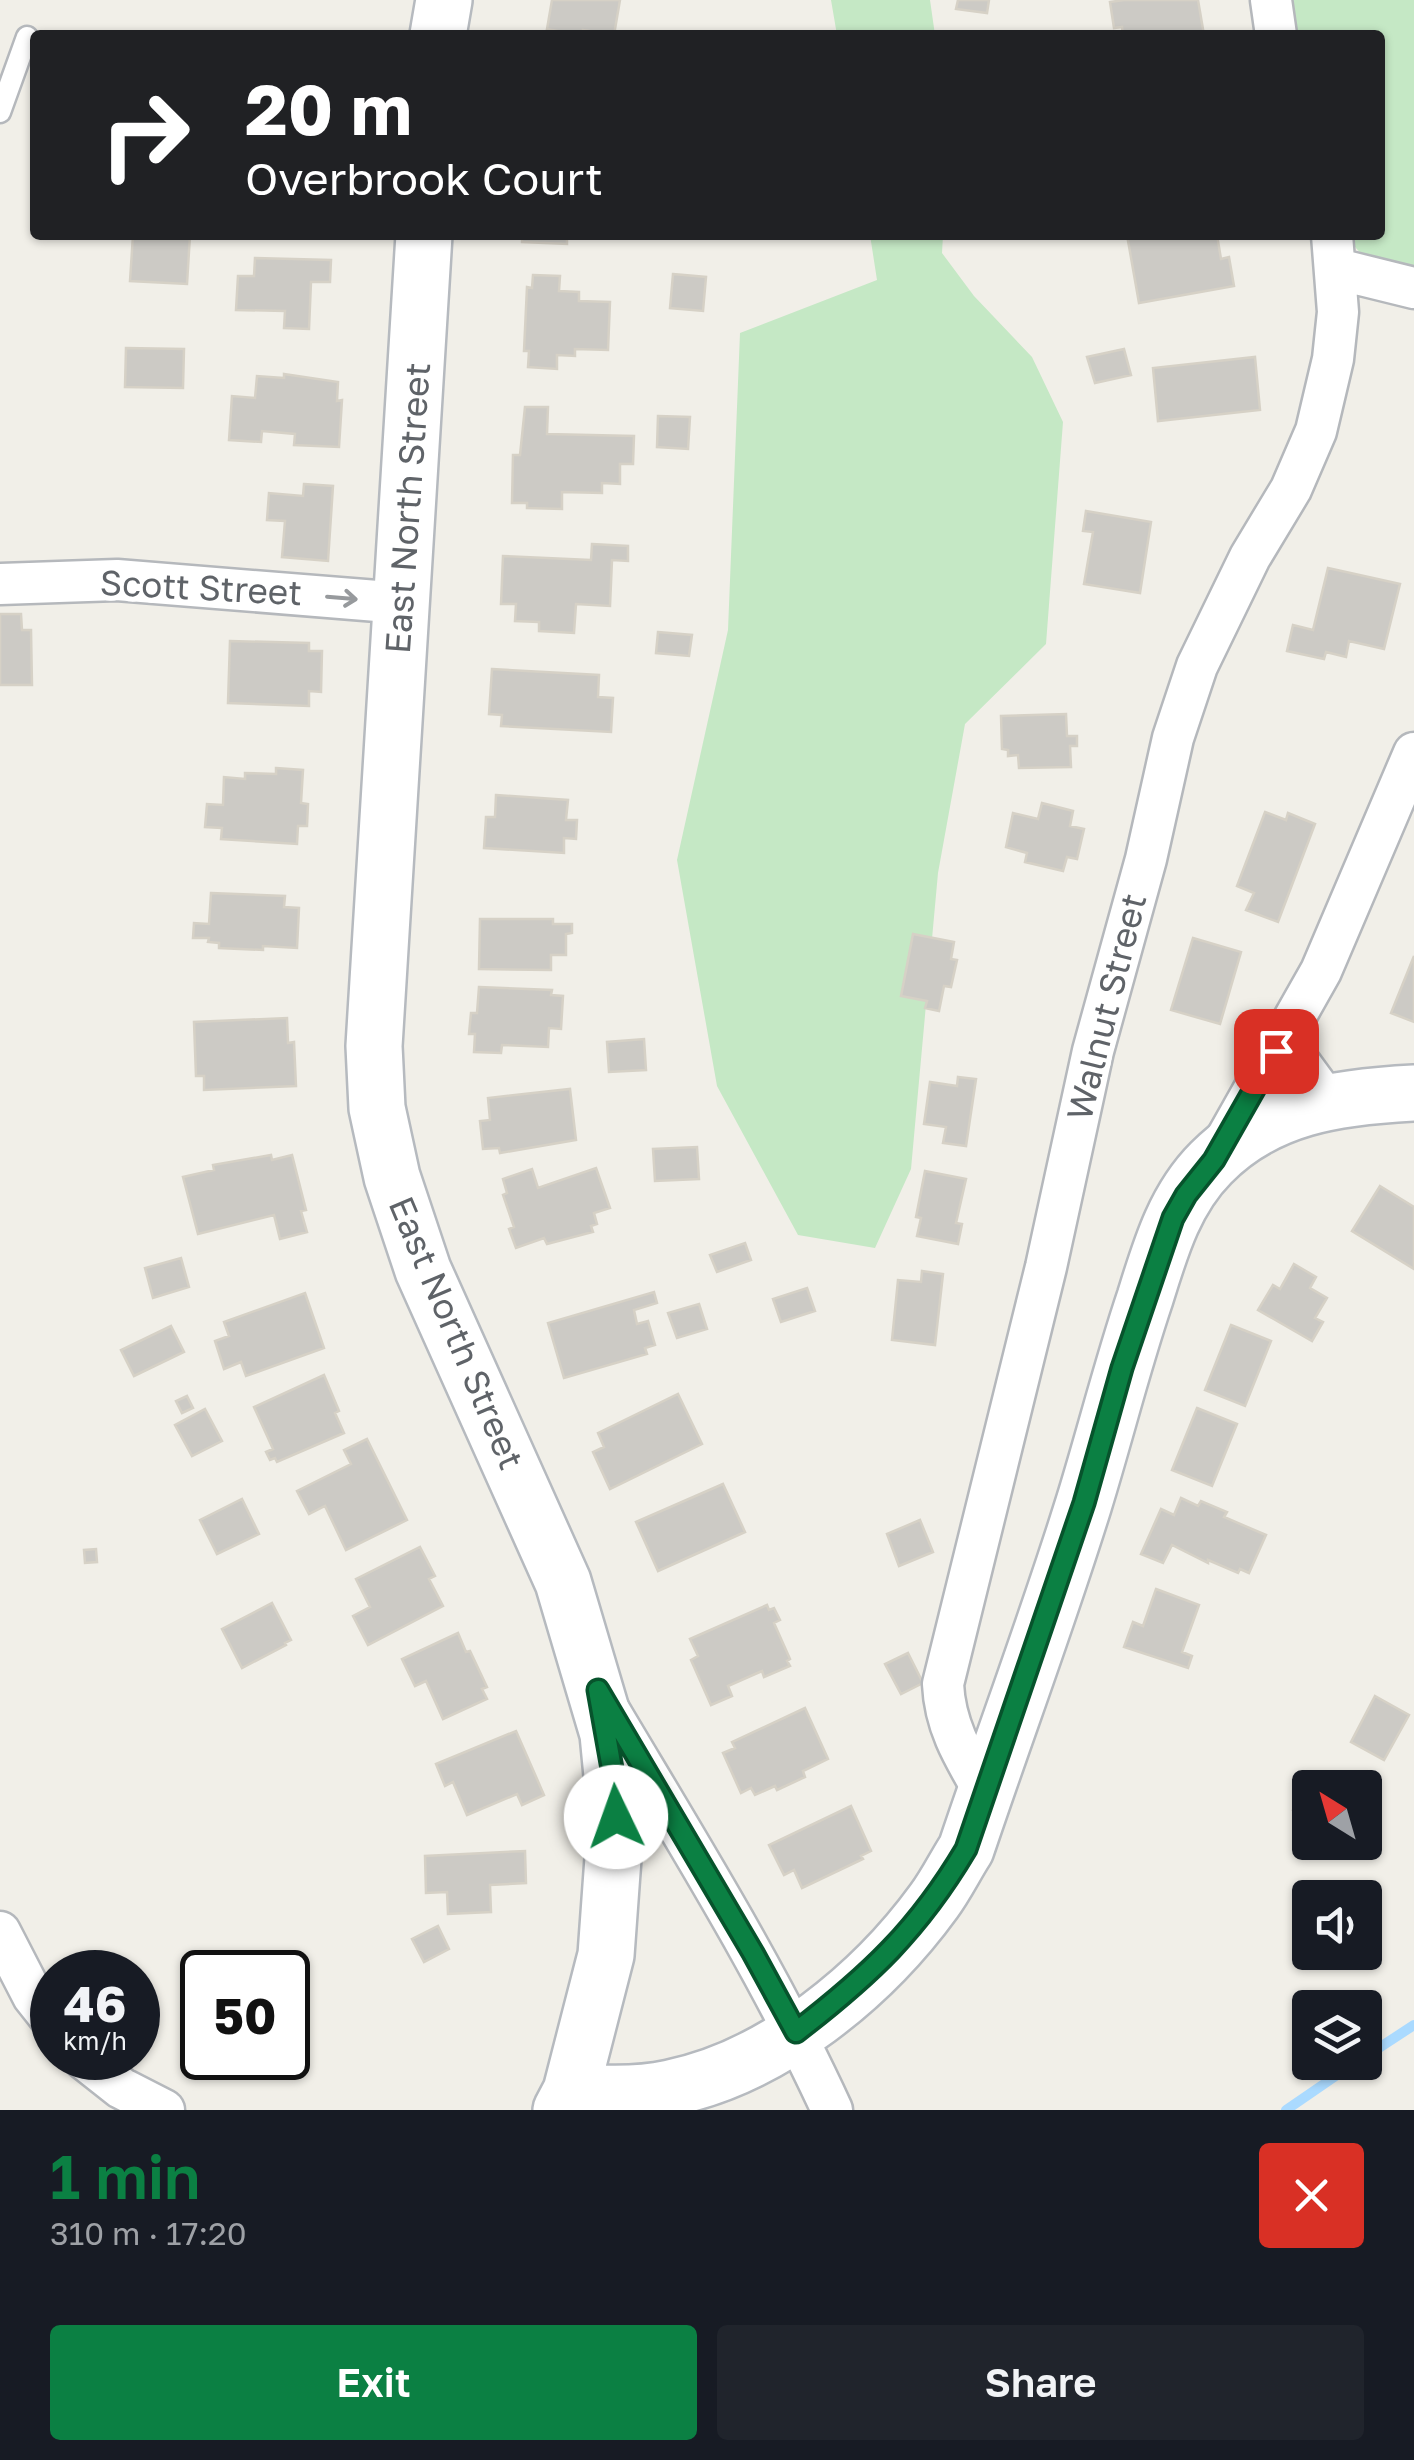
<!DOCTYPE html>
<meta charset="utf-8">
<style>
:root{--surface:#171b24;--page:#20242c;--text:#f1f3f6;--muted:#9ea1a6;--accent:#0b8043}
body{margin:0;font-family:"Golos Text",sans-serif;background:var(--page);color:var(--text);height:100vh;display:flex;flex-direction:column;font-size:38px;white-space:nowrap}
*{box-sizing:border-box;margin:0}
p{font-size:32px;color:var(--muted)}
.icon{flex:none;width:55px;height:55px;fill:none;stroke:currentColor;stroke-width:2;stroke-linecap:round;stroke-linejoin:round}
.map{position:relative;height:2110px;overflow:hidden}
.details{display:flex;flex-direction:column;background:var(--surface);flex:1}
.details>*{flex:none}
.banner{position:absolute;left:30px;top:30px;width:1355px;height:210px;border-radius:10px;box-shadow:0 2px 8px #0004;background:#202124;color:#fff;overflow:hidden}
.needle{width:65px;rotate:323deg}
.controls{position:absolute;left:1292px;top:1770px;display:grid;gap:20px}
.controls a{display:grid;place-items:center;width:90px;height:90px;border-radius:10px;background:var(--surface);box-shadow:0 2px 8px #0004;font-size:50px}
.speed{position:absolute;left:30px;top:1950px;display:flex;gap:20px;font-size:50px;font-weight:700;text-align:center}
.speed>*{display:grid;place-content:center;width:130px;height:130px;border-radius:50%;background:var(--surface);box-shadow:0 2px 8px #0004;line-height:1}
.speed small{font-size:25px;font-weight:400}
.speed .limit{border:5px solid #111;border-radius:15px;background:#fff;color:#111}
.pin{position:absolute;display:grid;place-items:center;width:85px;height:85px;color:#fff;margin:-42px;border-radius:20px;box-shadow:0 5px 15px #0006}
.me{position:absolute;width:110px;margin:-55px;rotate:357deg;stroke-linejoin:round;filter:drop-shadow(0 0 8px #0008)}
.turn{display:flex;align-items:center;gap:35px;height:210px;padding:0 50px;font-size:45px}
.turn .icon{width:130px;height:130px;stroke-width:2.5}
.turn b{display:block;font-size:70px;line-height:85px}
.round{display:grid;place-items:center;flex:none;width:105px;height:105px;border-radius:10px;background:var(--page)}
.head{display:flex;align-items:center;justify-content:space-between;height:170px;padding:0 50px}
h1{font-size:60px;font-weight:600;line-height:75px;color:var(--accent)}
.cta{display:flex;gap:20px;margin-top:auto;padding:20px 50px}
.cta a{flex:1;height:115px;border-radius:10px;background:var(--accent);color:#fff;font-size:40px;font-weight:600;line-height:115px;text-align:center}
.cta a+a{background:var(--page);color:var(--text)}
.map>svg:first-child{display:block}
.green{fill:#c5e8c5}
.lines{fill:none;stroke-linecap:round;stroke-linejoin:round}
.stream{stroke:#aadaff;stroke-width:10}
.building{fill:#cccac5;stroke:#d6d1c6;stroke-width:2.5}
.lane-casing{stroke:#b5b8bc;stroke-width:25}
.street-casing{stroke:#b5b8bc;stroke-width:45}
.secondary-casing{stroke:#b6babf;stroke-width:60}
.lane{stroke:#fff;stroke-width:20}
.street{stroke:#fff;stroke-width:40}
.secondary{stroke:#fff;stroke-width:55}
.oneway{stroke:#979a9d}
.route-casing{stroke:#07532c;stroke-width:25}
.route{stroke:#0b8043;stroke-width:18}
.labels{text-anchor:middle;stroke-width:10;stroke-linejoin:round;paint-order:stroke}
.street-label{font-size:35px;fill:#5f6368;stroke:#fff}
</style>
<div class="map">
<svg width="1414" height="2110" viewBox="0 0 1414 2110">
<rect width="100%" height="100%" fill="#f1efe8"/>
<path class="green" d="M831,0H930L935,35H837Z
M1284,0H1414V278C1392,271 1355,259 1349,235H1380V35H1291Z
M870,235H943L942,253L974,296L1032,357L1063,422L1046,644L965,724L938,873L911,1169L875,1248L798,1235L717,1086L677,860L728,630L740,333L877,280Z"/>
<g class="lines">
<path class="stream" d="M1365,2057L1414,2025
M1286,2110L1356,2062"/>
</g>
<path class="building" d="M552,0H620L614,35L583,30V35H578L547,29Z
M958,0H989L987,13L956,9Z
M1124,0H1198L1204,35H1123L1122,27L1114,28L1110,2Z
M133,235H190L187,284L130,281Z
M522,235H567V244L522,242Z
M1127,235H1217L1221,259L1229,257L1234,286L1139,303Z
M255,258L331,260L330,282H311L309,329L284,328L285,311L236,310L238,276H254Z
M673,274L706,277L703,311L670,308Z
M533,275L560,276L559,291L579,292V301L610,302L608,350L575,349V356L557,355V369L528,367L529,351H524L527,287L532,288Z
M126,348L184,349L183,388L125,387Z
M1124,349L1131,375L1095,383L1087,357Z
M1255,357L1260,410L1158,421L1153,368Z
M284,374L338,382L337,401L342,400L339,447L294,445L295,434L262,431L261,442L229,440L232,396L255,398L257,376L284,378Z
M525,407H548L547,434L634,436L633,464H620V484L602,483V493L562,492V509L527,508V503H512L513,455H520Z
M658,416L690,417L688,449L657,447Z
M304,484L333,486L328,561L282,557L285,521L267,520L269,493L303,496Z
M1086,511L1151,522L1140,593L1084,584L1093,532L1083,531Z
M592,544L628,546V561L612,560L610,606L576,604L574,633L539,631V622L515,621L516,604H501L503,556L591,560Z
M1328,568L1400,584L1384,649L1349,641L1346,657L1326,652L1324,659L1287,651L1293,625L1313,630Z
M0,614H21L22,630H31L32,685H0Z
M658,632L692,635L689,656L656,653Z
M230,641L309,643V651H322L321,692L309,691V706L228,703Z
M492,669L599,675L598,697L613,698L611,732L501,726L502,715L489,714Z
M1066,714L1067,736H1077V746H1070L1071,767L1019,768L1018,755L1008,756V750L1002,749L1001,716Z
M276,768L303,770L301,803L308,804L307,826H298L297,844L221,839L222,828L205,827L207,804L223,805L224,777L245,779V773L276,774Z
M496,795L568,800L566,820H577L576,839L564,838V853L484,848L486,817H495Z
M1042,803L1073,811L1070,826L1084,829L1077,859L1067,857L1063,871L1025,862L1027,853L1006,847L1013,813L1038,819Z
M1265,812L1286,820L1288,813L1315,824L1278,922L1246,910L1254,893L1237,886Z
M211,893L285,896L284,907L299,908L297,948L263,946V950L219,948V943L208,942L209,938H193L194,923L209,924Z
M480,919H553V924H572V933L566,934V955H551V970L479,969Z
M913,934L954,942L951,959L957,960L951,987L944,986L939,1011L925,1008L927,1001L901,996Z
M1193,938L1241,952L1220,1024L1171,1010Z
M1414,956V1022L1391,1013Z
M479,987L552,990L551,995L563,996L561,1029L549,1028L548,1047L502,1045L501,1053L474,1052L475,1034H469L471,1013H477Z
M287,1018L288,1043L294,1042L296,1086L204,1090V1076H196L194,1022Z
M644,1039L646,1070L609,1072L607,1042Z
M958,1077L976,1079L966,1146L943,1143L946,1127L924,1124L930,1082L957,1086Z
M570,1089L576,1140L500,1153L499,1148L483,1149L480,1121L490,1120L488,1098Z
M697,1147L699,1179L655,1181L653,1149Z
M271,1155L272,1160L292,1155L306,1210L301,1211L307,1232L280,1239L274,1215L198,1234L183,1177L214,1170L213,1165Z
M596,1168L610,1208L594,1213L597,1224L591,1226L593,1232L547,1244L544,1238L516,1248L509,1229L514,1227L503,1195L507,1193L503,1179L532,1169L538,1188Z
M925,1171L966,1179L956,1223L962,1224L958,1244L917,1236L921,1218L916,1217Z
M1380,1186L1414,1207V1269L1352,1231Z
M745,1243L751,1260L717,1272L710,1255Z
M181,1258L189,1287L153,1298L145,1268Z
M1294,1264L1316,1277L1310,1288L1327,1298L1315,1318L1323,1322L1312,1341L1258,1310L1273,1285L1280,1289Z
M922,1271L943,1274L935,1345L892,1340L898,1280L921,1282Z
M807,1288L815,1311L781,1322L773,1299Z
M654,1292L657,1303L634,1310L637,1324L648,1321L655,1345L645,1348L647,1354L564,1378L548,1323Z
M305,1293L324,1348L246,1376L241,1362L224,1369L215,1341L229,1336L224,1322Z
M699,1304L707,1329L677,1338L668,1313Z
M1231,1325L1271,1341L1245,1406L1205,1390Z
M171,1326L184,1352L134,1376L121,1350Z
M324,1375L339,1411L335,1413L344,1433L277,1462L275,1458L270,1460L266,1452L273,1449L254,1407Z
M678,1394L702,1444L610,1489L593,1452L604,1447L598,1433Z
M187,1396L193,1408L182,1413L176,1401Z
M1197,1408L1237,1424L1212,1486L1172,1470Z
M205,1409L222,1441L192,1456L175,1425Z
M367,1439L407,1520L346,1550L325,1506L309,1514L297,1491L351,1464L344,1450Z
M723,1484L745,1532L658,1571L636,1522Z
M1181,1498L1198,1506L1201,1501L1227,1512L1224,1517L1266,1535L1249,1573L1240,1569L1238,1573L1208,1560V1563L1172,1545L1163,1563L1141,1554L1161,1509L1174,1515Z
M242,1499L259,1534L217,1554L200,1520Z
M920,1520L933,1552L899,1566L887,1534Z
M420,1547L435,1576L429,1579L443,1606L368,1645L353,1616L370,1607L356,1579Z
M96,1549L97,1562L85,1563L84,1550Z
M1156,1589L1199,1605L1182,1652L1192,1656L1188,1668L1124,1647L1133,1622L1143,1626Z
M272,1603L291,1640L285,1643L286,1645L242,1668L222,1629Z
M767,1605L769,1610L774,1608L780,1620L774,1623L790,1659L787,1661L790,1666L764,1677L762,1671L728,1686L732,1696L711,1705L691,1660L698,1656L690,1639Z
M458,1633L466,1652L470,1651L487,1687L482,1689L487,1699L443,1719L426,1681L415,1686L402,1659Z
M908,1653L923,1683L901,1694L885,1664Z
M1375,1696L1409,1715L1384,1760L1351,1742Z
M805,1708L828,1759L803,1771L805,1777L777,1790L775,1786L755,1795L751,1788L741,1793L723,1753L735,1748L732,1742Z
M516,1731L544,1795L522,1805L517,1794L467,1815L453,1782L445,1786L436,1764Z
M1301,1786L1310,1789V1816L1293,1810Z
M851,1806L871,1851L861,1856L863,1859L802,1888L794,1870L784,1875L769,1845Z
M525,1851L526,1883L490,1885L491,1912L448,1914L447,1892L426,1893L425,1856Z
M438,1926L449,1949L424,1962L412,1939Z"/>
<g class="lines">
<g class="lane-casing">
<path id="lane" d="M0,112L27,37
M1288,1030L1337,1097"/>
</g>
<g class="street-casing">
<path id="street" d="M1271,0L1276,35
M1337,269L1414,288
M0,584L117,580L402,603
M1221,1148L1321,971L1414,753
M610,1712C688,1843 768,1971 832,2110
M985,1793C964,1757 945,1727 943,1684L1046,1267L1093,1051L1146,859L1173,738L1197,666L1250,557L1291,489L1316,431L1333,359L1338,312L1332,235
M0,1932L33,1996L52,2020
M83,2058L121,2088L164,2110"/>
</g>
<g class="secondary-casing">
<path id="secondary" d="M438,35L444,0
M424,235L374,1046L377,1108L392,1177L423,1270L563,1582L608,1734L616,1817L606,1955L571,2091L561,2110
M571,2091C604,2094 638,2095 670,2088C774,2067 873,1985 934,1901C946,1885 955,1866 966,1849C1005,1733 1048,1619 1084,1503C1105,1435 1122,1366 1145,1298C1160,1250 1174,1200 1211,1163C1267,1106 1338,1097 1414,1093"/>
</g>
<use href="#lane" class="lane"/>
<use href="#street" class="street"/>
<use href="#secondary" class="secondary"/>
</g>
<defs><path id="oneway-shaft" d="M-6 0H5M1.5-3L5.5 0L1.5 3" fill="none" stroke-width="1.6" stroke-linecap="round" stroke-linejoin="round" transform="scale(2.5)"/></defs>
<use class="oneway" href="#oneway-shaft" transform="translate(342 598) rotate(5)"/>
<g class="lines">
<g class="route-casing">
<path id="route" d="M616,1817L614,1780L598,1690L753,1953L796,2032C870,1975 918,1930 966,1849L1084,1503L1122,1368L1173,1218L1186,1195L1214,1160L1276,1051"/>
</g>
<use href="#route" class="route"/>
</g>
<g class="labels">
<g class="street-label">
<text transform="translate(408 508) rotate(-86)" y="12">East North Street</text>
<text transform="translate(201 588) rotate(3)" y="12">Scott Street</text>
<text transform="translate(1107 1007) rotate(-76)" y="12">Walnut Street</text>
<text transform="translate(456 1333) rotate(67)" y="12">East North Street</text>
</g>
</g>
</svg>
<div class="controls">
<a><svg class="needle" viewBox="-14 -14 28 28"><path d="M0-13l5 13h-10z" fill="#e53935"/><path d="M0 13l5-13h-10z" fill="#9ea1a6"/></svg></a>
<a><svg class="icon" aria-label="sound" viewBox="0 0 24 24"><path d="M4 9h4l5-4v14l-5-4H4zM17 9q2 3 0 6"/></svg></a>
<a><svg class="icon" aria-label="layers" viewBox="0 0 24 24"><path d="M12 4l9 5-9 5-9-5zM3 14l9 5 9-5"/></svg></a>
</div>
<div class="speed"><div>46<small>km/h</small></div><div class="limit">50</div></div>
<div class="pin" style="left:1276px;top:1051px;background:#d93025"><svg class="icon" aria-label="arrive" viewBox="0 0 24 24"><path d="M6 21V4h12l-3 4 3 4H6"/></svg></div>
<svg class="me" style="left:616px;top:1817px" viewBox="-20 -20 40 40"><circle r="19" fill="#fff"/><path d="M0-13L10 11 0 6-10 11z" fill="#0b8043"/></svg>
<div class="banner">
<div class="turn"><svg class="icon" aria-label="right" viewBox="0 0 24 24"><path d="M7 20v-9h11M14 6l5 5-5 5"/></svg><div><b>20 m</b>Overbrook Court</div></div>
</div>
</div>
<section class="details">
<div class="head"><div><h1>1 min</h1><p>310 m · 17:20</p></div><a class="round" style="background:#d93025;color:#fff"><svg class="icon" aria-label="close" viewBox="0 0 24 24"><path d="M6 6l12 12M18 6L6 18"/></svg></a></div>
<div class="cta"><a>Exit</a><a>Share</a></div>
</section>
